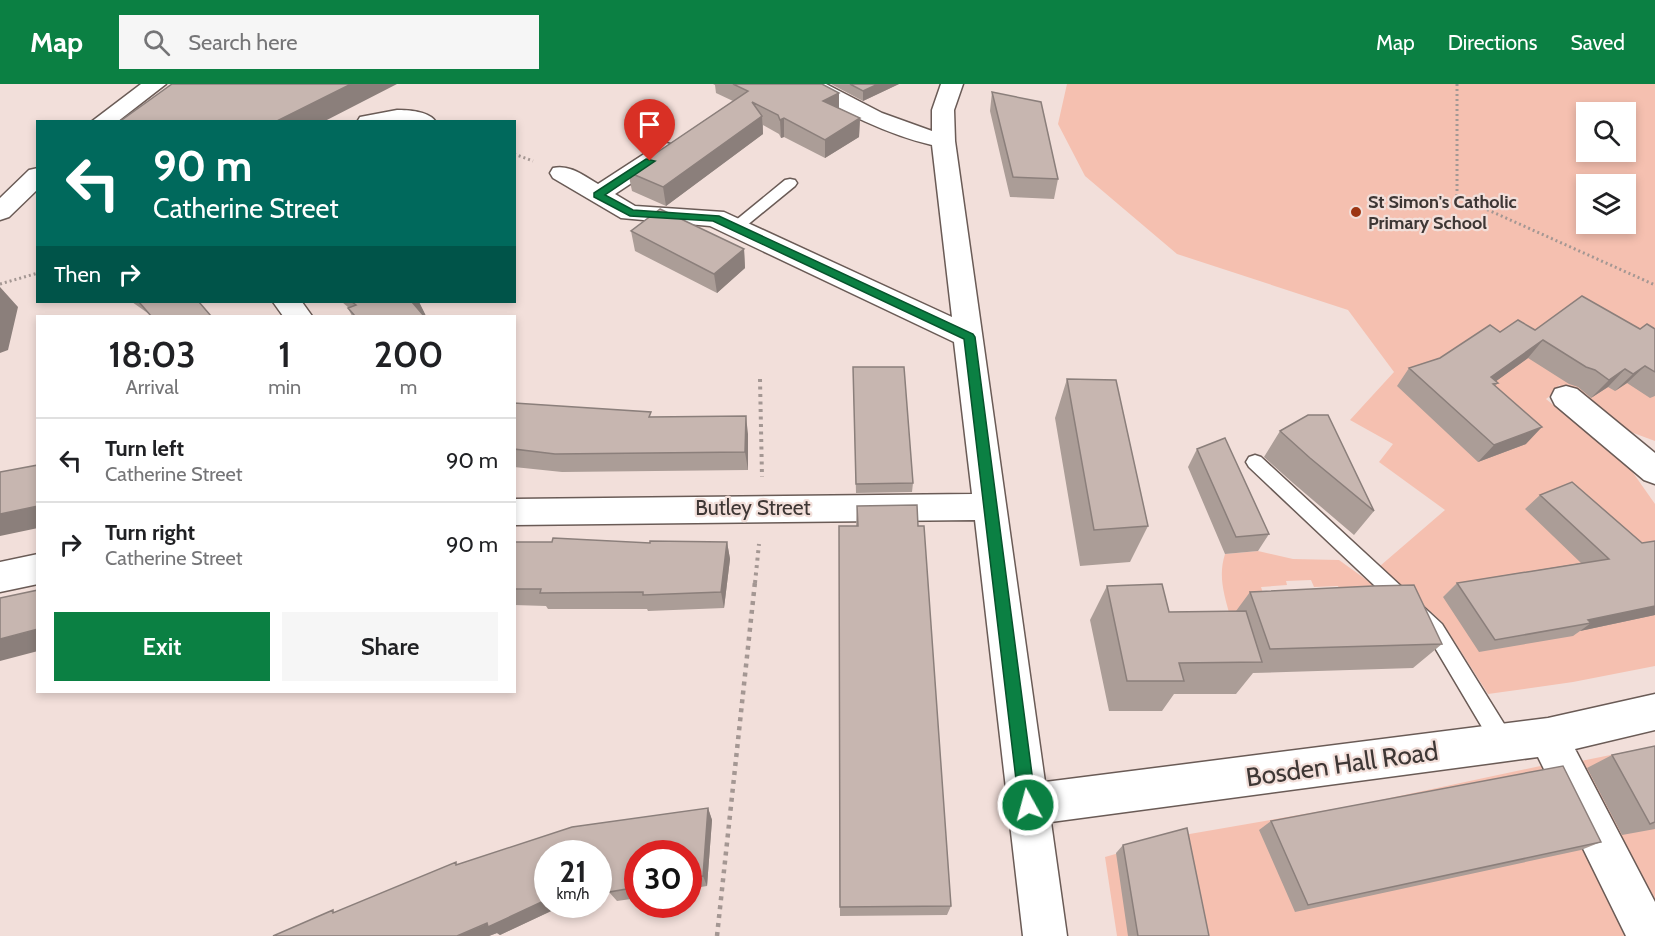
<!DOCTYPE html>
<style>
:root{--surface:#fff;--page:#f6f6f6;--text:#202124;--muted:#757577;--line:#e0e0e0;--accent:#0b8043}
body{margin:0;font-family:Cabin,sans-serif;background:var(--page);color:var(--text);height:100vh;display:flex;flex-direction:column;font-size:22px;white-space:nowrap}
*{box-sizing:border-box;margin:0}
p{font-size:20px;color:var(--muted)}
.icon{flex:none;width:33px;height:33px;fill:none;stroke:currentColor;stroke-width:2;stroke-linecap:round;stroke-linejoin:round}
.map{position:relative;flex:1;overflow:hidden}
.sheet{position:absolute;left:36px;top:231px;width:480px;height:378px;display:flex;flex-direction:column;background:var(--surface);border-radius:0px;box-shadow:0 3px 9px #0003}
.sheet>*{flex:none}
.top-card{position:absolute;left:36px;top:36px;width:480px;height:183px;border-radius:0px;box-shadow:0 3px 9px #0003;background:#00695c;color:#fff;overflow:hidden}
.fabs{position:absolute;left:1576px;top:18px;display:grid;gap:12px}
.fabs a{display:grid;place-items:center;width:60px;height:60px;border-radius:0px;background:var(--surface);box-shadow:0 3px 9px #0003;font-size:30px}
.speed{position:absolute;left:534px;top:756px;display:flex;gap:12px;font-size:30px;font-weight:700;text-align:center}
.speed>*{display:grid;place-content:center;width:78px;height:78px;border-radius:50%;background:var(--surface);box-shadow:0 3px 9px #0003;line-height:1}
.speed small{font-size:15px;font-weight:400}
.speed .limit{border:9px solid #d22;background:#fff;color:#111}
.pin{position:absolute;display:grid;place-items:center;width:51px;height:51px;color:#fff;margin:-62px -26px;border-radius:50% 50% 50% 0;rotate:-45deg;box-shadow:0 0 6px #0007}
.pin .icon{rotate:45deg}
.me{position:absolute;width:66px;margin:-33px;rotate:353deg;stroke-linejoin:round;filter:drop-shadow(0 0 4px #0008)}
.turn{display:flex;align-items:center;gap:21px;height:126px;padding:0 18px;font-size:27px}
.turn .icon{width:78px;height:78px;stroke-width:2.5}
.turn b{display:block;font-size:42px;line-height:51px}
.then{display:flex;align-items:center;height:57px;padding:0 18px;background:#0003;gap:12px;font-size:22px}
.eta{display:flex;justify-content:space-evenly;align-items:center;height:102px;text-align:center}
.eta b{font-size:36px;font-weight:600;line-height:42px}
.cta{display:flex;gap:12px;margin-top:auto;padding:12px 18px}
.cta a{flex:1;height:69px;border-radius:0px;background:var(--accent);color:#fff;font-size:24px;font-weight:600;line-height:69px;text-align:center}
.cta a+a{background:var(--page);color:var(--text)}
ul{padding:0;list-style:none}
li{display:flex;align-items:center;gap:18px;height:84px;padding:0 18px;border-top:2px solid var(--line)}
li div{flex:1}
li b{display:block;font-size:22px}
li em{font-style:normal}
header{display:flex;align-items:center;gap:36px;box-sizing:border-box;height:84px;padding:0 30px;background:var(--accent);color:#fff}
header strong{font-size:28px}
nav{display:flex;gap:33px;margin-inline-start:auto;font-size:21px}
.search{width:420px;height:54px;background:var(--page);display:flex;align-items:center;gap:15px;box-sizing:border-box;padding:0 21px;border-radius:0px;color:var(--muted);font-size:22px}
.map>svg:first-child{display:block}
.green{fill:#f5c0b0;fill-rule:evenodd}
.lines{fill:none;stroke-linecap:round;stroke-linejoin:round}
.service-casing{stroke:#6a5b56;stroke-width:3}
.minor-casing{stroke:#6a5b56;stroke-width:3}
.path-far2{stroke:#a49793;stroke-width:3;stroke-dasharray:2 3;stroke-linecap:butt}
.path-far1{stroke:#a49793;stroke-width:4;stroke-dasharray:3 4.5;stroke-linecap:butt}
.path{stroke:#a49793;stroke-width:4.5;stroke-dasharray:4 5;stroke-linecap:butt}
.service{fill:#fff;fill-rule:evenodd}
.minor{fill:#fff;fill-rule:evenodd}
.wall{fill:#ab9d97}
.shaded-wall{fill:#8b7f7b}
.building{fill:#c7b6b0;stroke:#8b7f7b;stroke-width:1.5}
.route{fill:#0b8043;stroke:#07532c;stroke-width:1.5}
.poi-dot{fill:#9c3513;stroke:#f2dfda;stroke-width:2}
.labels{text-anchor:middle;stroke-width:4.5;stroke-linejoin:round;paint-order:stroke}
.far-poi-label{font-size:18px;font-weight:bold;fill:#3e3735;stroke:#f2dfda;text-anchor:start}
.street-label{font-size:21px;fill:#3e3735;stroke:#f2dfda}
.near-street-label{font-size:26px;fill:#3e3735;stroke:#f2dfda}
</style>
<header>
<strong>Map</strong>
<div class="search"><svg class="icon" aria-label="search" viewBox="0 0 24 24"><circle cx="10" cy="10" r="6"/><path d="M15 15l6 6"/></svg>Search here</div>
<nav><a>Map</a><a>Directions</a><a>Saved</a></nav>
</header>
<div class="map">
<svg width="1655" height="852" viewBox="0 0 1655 852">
<rect width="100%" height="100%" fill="#f2dfda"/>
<path class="green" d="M1067,0H1655V357L1628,347L1559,301L1554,309L1546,315L1629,383L1655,420V582L1573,598L1488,610L1442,538L1380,482L1445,426L1379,378L1393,360L1350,336L1394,288L1348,226L1177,170L1085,92L1058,40ZM1587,28H1626V68H1587ZM1587,100H1626V140H1587Z
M1258,467L1293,475L1339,476L1375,502L1388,527L1348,528L1338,502L1314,503L1311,496L1286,497L1287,501L1261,503L1270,531L1230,532C1224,510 1218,492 1225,470Z
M1655,662V825L1576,678Z
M1550,680L1627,852H1117L1105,773L1178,752L1362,720Z"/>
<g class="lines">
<g class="service-casing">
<path id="service" d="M790,95L795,96L797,99L795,102L740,147H730L728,144L730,141L785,96Z
M1255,371L1261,373L1442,540L1511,651L1514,658L1511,665L1503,668L1495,665L1428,552L1249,383L1246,378L1249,373Z"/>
</g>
<g class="minor-casing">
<path id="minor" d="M141,0H166L117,38H91Z
M799,0H826L882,29L932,47V26L941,0H963L954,26L955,57L1045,698L1548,634L1655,610V646L1575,665L1655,818V852H1626L1538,673L1051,738L1067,852H1023L975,436L514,441V415L972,410L954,258L710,142L621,134L553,94L550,89L553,84C570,80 584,92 598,100L658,61L666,59L674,61L678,66L674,71L615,110L635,122L724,128L952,233L932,61C885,50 844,28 802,5Z
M397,26C408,26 429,27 436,38H357L360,33Z
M38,84V105L9,133L0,136V114L29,86Z
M273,218H302L312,232H283Z
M1566,302L1577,305L1655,369V400L1644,396L1555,321L1551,313L1555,305Z
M38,470V500L0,508V478Z"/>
</g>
<path class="path-far2" d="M1457,0V112L1655,201
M514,70L533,77
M0,200L38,189"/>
<path class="path-far1" d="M760,295L762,393
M755,499L759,460"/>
<path class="path" d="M717,852L755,498"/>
<use href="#service" class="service"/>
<use href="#minor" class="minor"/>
</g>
<path class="wall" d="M713,0H822L839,24L860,34L859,53L825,74L784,53L781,54L779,50L763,41V50L666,122L632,107L628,88L733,17L716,9L715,1Z
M831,0H899L863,17Z
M992,8L1058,95L1054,115L1010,113L990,27Z
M631,147L744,165L745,184L717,209L635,167Z
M132,218H199L149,230Z
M342,218H419L426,232H352L348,224H349Z
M1640,245H1655V312L1650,314L1627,299L1615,307L1608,303L1591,314L1578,303L1569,300L1528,274L1496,297L1498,299L1495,302L1526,360L1478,378L1397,302L1409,284L1440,274L1500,248L1535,246Z
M853,283L913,399L912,408L856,409Z
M1067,295L1148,442L1130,478L1080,482L1055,334Z
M514,319L652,333L748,350V386L562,388L514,383Z
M1280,347L1374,427L1354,451L1293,399L1264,373Z
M1197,365L1269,450L1258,467L1225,470L1188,383Z
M1540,411L1642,459L1655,457V531L1580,547L1573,552L1479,568L1443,513L1457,499L1581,479L1525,425Z
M857,422L951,822L947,831L840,832L839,459L856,442Z
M514,458L650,459L727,458L730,475L724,524L648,527L647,525H548L546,522L514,521Z
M1107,502L1169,528L1236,527L1250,508L1442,560L1413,584L1253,589L1236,610H1174L1162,627H1109L1090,536Z
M1655,662V745L1622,751L1587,684L1612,671Z
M708,724L712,736L707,802L688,805V770H638V814L617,817L609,808V800L500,851L497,849L489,852H273L459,780Z
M1271,737L1601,758L1581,766L1295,828L1259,746Z
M1123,761L1209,852H1128L1116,769Z"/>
<path class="shaded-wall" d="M351,0H397L323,38H275Z
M878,0H899L863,17V7Z
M839,9V27L823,17Z
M762,32L763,50L666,122L663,103Z
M784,34V53L781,54L780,36Z
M860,34L859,53L825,74V56Z
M744,165L745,184L717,209L714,190Z
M0,203L18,223L8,266L0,269Z
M412,218H419L426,232H419Z
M1543,256L1528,274L1477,311L1491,293Z
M1645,282L1627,299L1615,307L1633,290Z
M1625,285L1608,303L1591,314L1609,296Z
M746,332L748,350V386L745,368Z
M1542,343L1526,360L1478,378L1494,361Z
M38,422V444L0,452V430Z
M727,458L730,475L724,524L721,508Z
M1655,522V531L1580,547L1591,539L1588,536Z
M38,545V567L0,577V555Z
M708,724L712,736L707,802L703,792Z
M609,787L616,797L598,805V792Z
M548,815V820H566L500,851L497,849L489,852H457Z"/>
<path class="building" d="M172,0H351L275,38H119Z
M733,0H822L839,9L823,17L860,34L825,56L784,34L780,36L778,31L752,18L762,32L663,103L628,88L748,7Z
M850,0H878L863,7Z
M992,8L1041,18L1058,95L1013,93Z
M660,125L744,165L714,190L631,147Z
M1582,212L1640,245L1647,240L1655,245V288L1645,282L1633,290L1625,285L1609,296L1595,286L1586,283L1543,256L1491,293L1498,299L1493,300L1542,343L1494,361L1409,284L1440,274L1490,241L1500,248L1518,236L1535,246Z
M139,218H199L211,232H151Z
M352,218H412L424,232H355L348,224L356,221Z
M853,283H904L913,399L856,400Z
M1067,295L1116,296L1148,442L1094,446Z
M514,319L651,328L649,333L746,332L745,368L555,370L514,365Z
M1308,331H1328L1374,427L1310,374L1280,347Z
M1225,354L1269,450L1236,453L1197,365Z
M38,381V422L0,430V388Z
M1572,398L1642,459L1655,457V522L1588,536L1591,539L1495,556L1457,499L1609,475L1540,411Z
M917,421L918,442H924L951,822L840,823L839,442H858L857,422Z
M553,454L650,459V457L727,458L721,508L643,511V508L540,509L541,505H514V458H552Z
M1162,500L1169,528L1246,527L1262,578L1179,579L1184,597H1127L1107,502Z
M1414,501L1442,560L1270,565L1250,508L1373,502Z
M38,506V545L0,555V514Z
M1655,662V738L1650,740L1612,671Z
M1563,682L1601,758L1308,821L1271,737Z
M708,724L703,792L688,794V770H638V803L609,808V787L598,792V770H548V815L488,843L487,839L457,852H273L333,826V829L456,778V781L572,743Z
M1187,744L1209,852H1138L1123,761Z"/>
<path class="route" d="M646,75L655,77L605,111L633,126L719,132L973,250L975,253L1036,721L1034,727L1028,730L1022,727L1019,721L964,255L713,137L630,132L594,113V109Z"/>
<circle class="poi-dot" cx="1356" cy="128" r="6"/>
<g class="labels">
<g class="far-poi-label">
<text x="1368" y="124">St Simon's Catholic<tspan x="1368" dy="21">Primary School</tspan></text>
</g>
<g class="street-label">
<text x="753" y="431">Butley Street</text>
</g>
<g class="near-street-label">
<text transform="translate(1342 680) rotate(-8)" y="9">Bosden Hall Road</text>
</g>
</g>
</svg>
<div class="fabs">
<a><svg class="icon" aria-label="search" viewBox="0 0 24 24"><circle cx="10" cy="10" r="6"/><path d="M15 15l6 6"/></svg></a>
<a><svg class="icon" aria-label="layers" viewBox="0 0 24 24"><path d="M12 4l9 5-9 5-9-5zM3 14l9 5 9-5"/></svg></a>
</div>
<div class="speed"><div>21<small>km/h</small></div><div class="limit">30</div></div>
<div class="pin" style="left:650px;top:77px;background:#d93025"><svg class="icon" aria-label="arrive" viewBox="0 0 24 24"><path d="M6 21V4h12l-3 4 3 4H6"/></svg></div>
<svg class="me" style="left:1028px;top:721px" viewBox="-20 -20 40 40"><circle r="17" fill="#0b8043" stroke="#fff" stroke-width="3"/><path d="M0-11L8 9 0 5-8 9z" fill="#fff"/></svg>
<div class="top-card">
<div class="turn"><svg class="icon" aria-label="left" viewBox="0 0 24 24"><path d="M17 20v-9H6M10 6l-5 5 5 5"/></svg><div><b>90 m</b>Catherine Street</div></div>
<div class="then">Then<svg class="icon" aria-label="right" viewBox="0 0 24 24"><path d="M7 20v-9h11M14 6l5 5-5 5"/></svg></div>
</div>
<section class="sheet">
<div class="eta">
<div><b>18:03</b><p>Arrival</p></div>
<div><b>1</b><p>min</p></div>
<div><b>200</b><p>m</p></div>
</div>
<ul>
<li><svg class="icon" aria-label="left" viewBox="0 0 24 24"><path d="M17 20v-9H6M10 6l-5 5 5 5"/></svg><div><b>Turn left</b><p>Catherine Street</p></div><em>90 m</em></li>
<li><svg class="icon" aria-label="right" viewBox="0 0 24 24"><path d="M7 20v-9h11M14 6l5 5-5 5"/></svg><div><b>Turn right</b><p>Catherine Street</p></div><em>90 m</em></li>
</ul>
<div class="cta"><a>Exit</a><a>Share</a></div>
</section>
</div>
